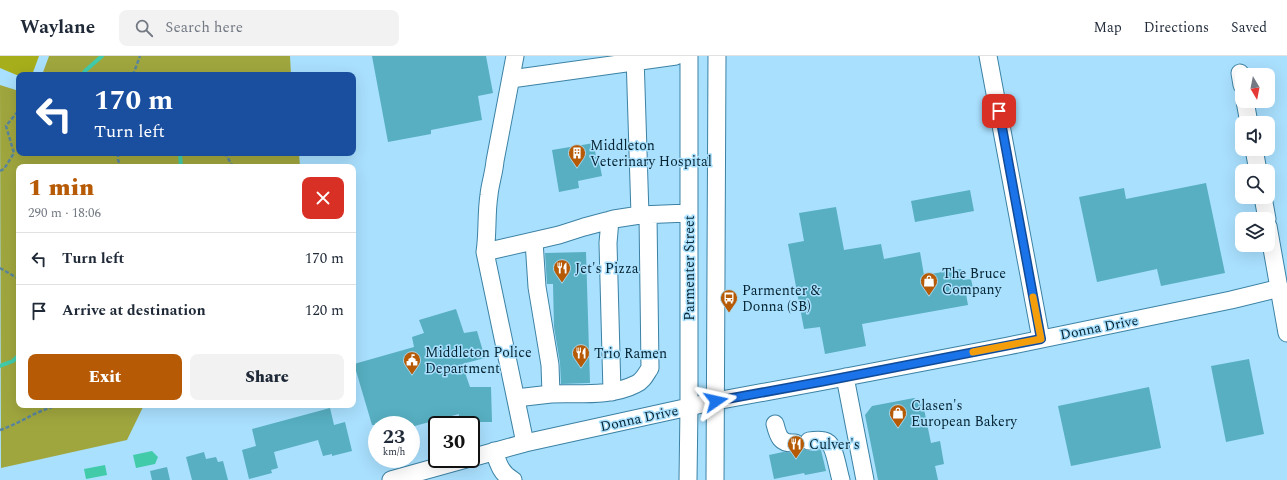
<!DOCTYPE html>
<meta charset="utf-8">
<style>
:root{--surface:#fff;--page:#f2f2f3;--text:#1f2937;--muted:#747a83;--line:#e0e1e3;--accent:#b75a05}
body{margin:0;font-family:Spectral,serif;background:var(--page);color:var(--text);height:100vh;display:flex;flex-direction:column;font-size:15px;white-space:nowrap}
*{box-sizing:border-box;margin:0}
p{font-size:13px;color:var(--muted)}
.icon{flex:none;width:22px;height:22px;fill:none;stroke:currentColor;stroke-width:2;stroke-linecap:round;stroke-linejoin:round}
.map{position:relative;flex:1;overflow:hidden}
.side{position:absolute;left:16px;top:108px;width:340px;height:244px;display:flex;flex-direction:column;background:var(--surface);border-radius:8px;box-shadow:0 4px 16px #0002}
.side>*{flex:none}
.banner{position:absolute;left:16px;top:16px;width:340px;height:84px;border-radius:8px;box-shadow:0 4px 16px #0002;background:#1a4fa0;color:#fff;overflow:hidden}
.needle{width:26px;rotate:170deg}
.controls{position:absolute;left:1235px;top:12px;display:grid;gap:8px}
.controls a{display:grid;place-items:center;width:40px;height:40px;border-radius:8px;background:var(--surface);box-shadow:0 4px 16px #0002;font-size:20px}
.speed{position:absolute;left:368px;top:360px;display:flex;gap:8px;font-size:20px;font-weight:700;text-align:center}
.speed>*{display:grid;place-content:center;width:52px;height:52px;border-radius:50%;background:var(--surface);box-shadow:0 4px 16px #0002;line-height:1}
.speed small{font-size:10px;font-weight:400}
.speed .limit{border:2px solid #111;border-radius:6px;background:#fff;color:#111}
.pin{position:absolute;display:grid;place-items:center;width:34px;height:34px;color:#fff;margin:-17px;border-radius:8px;box-shadow:0 2px 6px #0006}
.me{position:absolute;width:44px;margin:-22px;rotate:79deg;stroke-linejoin:round;filter:drop-shadow(0 0 3px #0008)}
.turn{display:flex;align-items:center;gap:14px;height:84px;padding:0 12px;font-size:18px}
.turn .icon{width:52px;height:52px;stroke-width:2.5}
.turn b{display:block;font-size:28px;line-height:34px}
.round{display:grid;place-items:center;flex:none;width:42px;height:42px;border-radius:8px;background:var(--page)}
.head{display:flex;align-items:center;justify-content:space-between;height:68px;padding:0 12px}
h1{font-size:24px;font-weight:800;line-height:30px;color:var(--accent)}
.button{display:flex;gap:8px;margin-top:auto;padding:8px 12px}
.button a{flex:1;height:46px;border-radius:8px;background:var(--accent);color:#fff;font-size:16px;font-weight:800;line-height:46px;text-align:center}
.button a+a{background:var(--page);color:var(--text)}
ul{padding:0;list-style:none}
li{display:flex;align-items:center;gap:12px;height:52px;padding:0 12px;border-top:1px solid var(--line)}
li div{flex:1}
li b{display:block;font-size:15px}
li em{font-style:normal}
header{display:flex;align-items:center;gap:24px;box-sizing:border-box;height:56px;padding:0 20px;background:var(--surface);border-bottom:1px solid var(--line)}
header strong{font-size:19px}
nav{display:flex;gap:22px;margin-inline-start:auto;font-size:14px}
.search{width:280px;height:36px;background:var(--page);display:flex;align-items:center;gap:10px;box-sizing:border-box;padding:0 14px;border-radius:8px;color:var(--muted);font-size:15px}
.map>svg:first-child{display:block}
.green{fill:#a7ae1b}
.forest{fill:#a0a63e}
.water{fill:#41cba9}
.lines{fill:none;stroke-linecap:round;stroke-linejoin:round}
.stream{stroke:#41cba9;stroke-width:4}
.building{fill:#57afc1}
.minor-casing{stroke:#3c82a4;stroke-width:19}
.path{stroke:#5a859b;stroke-width:2.5;stroke-dasharray:4 2;stroke-linecap:butt}
.minor{stroke:#fff;stroke-width:17}
.route-casing{stroke:#114b97;stroke-width:10}
.route{stroke:#1a73e8;stroke-width:7}
.slow{stroke:#f59e0b;stroke-width:7}
.labels{text-anchor:middle;stroke-width:3;stroke-linejoin:round;paint-order:stroke}
.poi-label{font-size:14px;fill:#052331;stroke:#a9e0fe;text-anchor:start}
.street-label{font-size:14px;fill:#052331;stroke:#a9e0fe}
</style>
<header>
<strong>Waylane</strong>
<div class="search"><svg class="icon" aria-label="search" viewBox="0 0 24 24"><circle cx="10" cy="10" r="6"/><path d="M15 15l6 6"/></svg>Search here</div>
<nav><a>Map</a><a>Directions</a><a>Saved</a></nav>
</header>
<div class="map">
<svg width="1287" height="424" viewBox="0 0 1287 424">
<rect width="100%" height="100%" fill="#a9e0fe"/>
<path class="green" d="M0,0H39L32,19L19,20L0,12Z"/>
<path class="forest" d="M49,0H290L291,19H42Z
M0,29L19,35V97H299L300,111H19V349H144L127,384L1,412Z"/>
<path class="water" d="M152,395L158,401L155,408L136,412L133,399Z
M105,409L107,419L86,423L84,413Z"/>
<g class="lines">
<path class="stream" d="M83,19L85,15L102,0
M180,97L181,111
M0,310L13,305L19,299"/>
</g>
<path class="building" d="M372,0H486L493,37L478,40L482,64L431,74V78L388,86Z
M594,87L596,101L598,100L602,120L578,125L579,132L559,136L552,94Z
M1206,127L1225,217L1161,230L1157,213L1097,226L1079,141L1124,132L1126,143Z
M970,134L974,155L915,166L911,145Z
M836,151L844,194L881,188L884,203L920,196L924,219L961,213L963,224L971,223L974,237L966,238L968,249L862,268L866,290L825,298L820,271L804,273L788,188L804,185L799,157Z
M586,196L590,327L561,328L560,307L554,271L553,228H547L545,197Z
M456,253L464,277L477,275L485,302L462,308L470,331H491L492,366H458L459,358L411,371V369H372L354,308L414,291L412,281L424,277L419,264Z
M1249,303L1264,378L1226,386L1211,310Z
M1149,331L1161,392L1071,410L1058,350Z
M914,342L923,348L931,387L940,385L944,408L935,410L938,424H878L865,359L872,350Z
M330,352L334,369L345,366L352,395L332,400V398L323,400L318,384L274,396L278,412L271,414L272,417L249,423L242,394L256,390L252,373Z
M803,393L810,395L821,394L826,415L805,419L804,417L774,423L769,399L783,396L795,397L800,396Z
M204,396L206,403L216,401L218,406L223,405L228,424H192L186,401Z
M167,411L170,424H152L150,415Z"/>
<g class="lines">
<g class="minor-casing">
<path id="minor" d="M515,0L495,105C494,117 490,128 489,139C486,158 488,177 485,196L525,387
M635,0L640,159
M988,0L1041,283
M1240,17L1242,29
M511,23L676,0
M1245,45L1249,67
M1254,93L1258,115
M1263,141L1267,163
M610,164L608,187L612,336
M1268,170L1287,277
M534,185L537,231L550,309L551,338C578,337 611,341 636,328C643,325 646,318 650,312L648,159
M485,196L559,179L584,171L614,163L640,159L688,157
M845,321L865,424
M516,342L551,338
M775,368C778,380 780,388 795,387
M809,385C815,384 822,383 827,386C835,390 838,415 841,424
M494,395C498,407 501,418 513,424
M471,402L525,387L716,345L825,325L1008,290L1231,244L1280,232
M391,424L466,403
M688,424L689,351V0
M715,424L717,0"/>
</g>
<path class="path" d="M133,19L140,0
M118,97V104L121,111
M225,97L233,111
M0,115L4,113L14,97L6,70L19,54
M0,212L19,223
M0,374C22,367 42,350 65,349"/>
<use href="#minor" class="minor"/>
</g>
<g class="lines">
<g class="route-casing">
<path id="route" d="M716,345L825,325L1041,283L999,55"/>
</g>
<use href="#route" class="route"/>
<path class="slow" d="M973,296L1041,283L1033,241"/>
</g>
<defs>
<g id="building-pin" transform="scale(0.9)"><path d="M0 17L-7.5 6A9.5 9.5 0 1 1 7.5 6Z" fill="#b75a05" stroke="#a9e0fe"/><path d="M-4-6H4V6H1V3H-1V6H-4ZM-2.5-4.3h1.7v1.8h-1.7ZM.8-4.3h1.7v1.8H.8ZM-2.5-1h1.7V.8h-1.7ZM.8-1h1.7V.8H.8Z" fill="#fff"/></g>
<g id="restaurant-pin" transform="scale(0.9)"><path d="M0 17L-7.5 6A9.5 9.5 0 1 1 7.5 6Z" fill="#b75a05" stroke="#a9e0fe"/><path d="M-5-6h1v4h1v-4h1v4h1v-4h1v5L-1.5 .5V6h-2V.5L-5-1ZM5-6V6H3V1.5H1.5Q1.5-4 5-6Z" fill="#fff"/></g>
<g id="shop-pin" transform="scale(0.9)"><path d="M0 17L-7.5 6A9.5 9.5 0 1 1 7.5 6Z" fill="#b75a05" stroke="#a9e0fe"/><path d="M-5-2.5h2.3a2.7 3.5 0 0 1 5.4 0H5L5.5 6h-11ZM-1.5-2.5h3a1.5 2.3 0 0 0-3 0Z" fill="#fff"/></g>
<g id="bus-pin" transform="scale(0.9)"><path d="M0 17L-7.5 6A9.5 9.5 0 1 1 7.5 6Z" fill="#b75a05" stroke="#a9e0fe"/><path d="M-5-6H5V4H4V6H2V4H-2V6H-4V4H-5ZM-3.5-4V0h7V-4ZM-3.5 1.2v1.5H-2V1.2ZM2 1.2v1.5H3.5V1.2Z" fill="#fff"/></g>
<g id="civic-pin" transform="scale(0.9)"><path d="M0 17L-7.5 6A9.5 9.5 0 1 1 7.5 6Z" fill="#b75a05" stroke="#a9e0fe"/><path d="M-.6-6.5H3V-4.5H.6V-3L4-1V1h2V6H-6V1h2V-1L-.6-3ZM-1.2 2.5V6h2.4V2.5Z" fill="#fff"/></g>
</defs>
<g fill-rule="evenodd">
<use href="#building-pin" x="577" y="97"/>
<use href="#restaurant-pin" x="562" y="212"/>
<use href="#shop-pin" x="929" y="225"/>
<use href="#bus-pin" x="729" y="242"/>
<use href="#restaurant-pin" x="581" y="297"/>
<use href="#civic-pin" x="412" y="304"/>
<use href="#shop-pin" x="898" y="357"/>
<use href="#restaurant-pin" x="796" y="388"/>
</g>
<g class="labels">
<g class="poi-label">
<text x="590" y="94">Middleton<tspan x="590" dy="16">Veterinary Hospital</tspan></text>
<text x="575" y="217">Jet's Pizza</text>
<text x="942" y="222">The Bruce<tspan x="942" dy="16">Company</tspan></text>
<text x="742" y="239">Parmenter &amp;<tspan x="742" dy="16">Donna (SB)</tspan></text>
<text x="425" y="301">Middleton Police<tspan x="425" dy="16">Department</tspan></text>
<text x="594" y="302">Trio Ramen</text>
<text x="911" y="354">Clasen's<tspan x="911" dy="16">European Bakery</tspan></text>
<text x="809" y="393">Culver's</text>
</g>
<g class="street-label">
<text transform="translate(689 212) rotate(-90)" y="5">Parmenter Street</text>
<text transform="translate(1099 271) rotate(-11)" y="5">Donna Drive</text>
<text transform="translate(639 362) rotate(-12)" y="5">Donna Drive</text>
</g>
</g>
</svg>
<div class="controls">
<a><svg class="needle" viewBox="-14 -14 28 28"><path d="M0-13l5 13h-10z" fill="#e53935"/><path d="M0 13l5-13h-10z" fill="#747a83"/></svg></a>
<a><svg class="icon" aria-label="sound" viewBox="0 0 24 24"><path d="M4 9h4l5-4v14l-5-4H4zM17 9q2 3 0 6"/></svg></a>
<a><svg class="icon" aria-label="search" viewBox="0 0 24 24"><circle cx="10" cy="10" r="6"/><path d="M15 15l6 6"/></svg></a>
<a><svg class="icon" aria-label="layers" viewBox="0 0 24 24"><path d="M12 4l9 5-9 5-9-5zM3 14l9 5 9-5"/></svg></a>
</div>
<div class="speed"><div>23<small>km/h</small></div><div class="limit">30</div></div>
<div class="pin" style="left:999px;top:55px;background:#d93025"><svg class="icon" aria-label="arrive" viewBox="0 0 24 24"><path d="M6 21V4h12l-3 4 3 4H6"/></svg></div>
<svg class="me" style="left:716px;top:345px" viewBox="-20 -20 40 40"><path d="M0-17L14 15 0 8-14 15z" fill="#1a73e8" stroke="#fff" stroke-width="4"/></svg>
<div class="banner">
<div class="turn"><svg class="icon" aria-label="left" viewBox="0 0 24 24"><path d="M17 20v-9H6M10 6l-5 5 5 5"/></svg><div><b>170 m</b>Turn left</div></div>
</div>
<section class="side">
<div class="head"><div><h1>1 min</h1><p>290 m · 18:06</p></div><a class="round" style="background:#d93025;color:#fff"><svg class="icon" aria-label="close" viewBox="0 0 24 24"><path d="M6 6l12 12M18 6L6 18"/></svg></a></div>
<ul>
<li><svg class="icon" aria-label="left" viewBox="0 0 24 24"><path d="M17 20v-9H6M10 6l-5 5 5 5"/></svg><div><b>Turn left</b></div><em>170 m</em></li>
<li><svg class="icon" aria-label="arrive" viewBox="0 0 24 24"><path d="M6 21V4h12l-3 4 3 4H6"/></svg><div><b>Arrive at destination</b></div><em>120 m</em></li>
</ul>
<div class="button"><a>Exit</a><a>Share</a></div>
</section>
</div>
